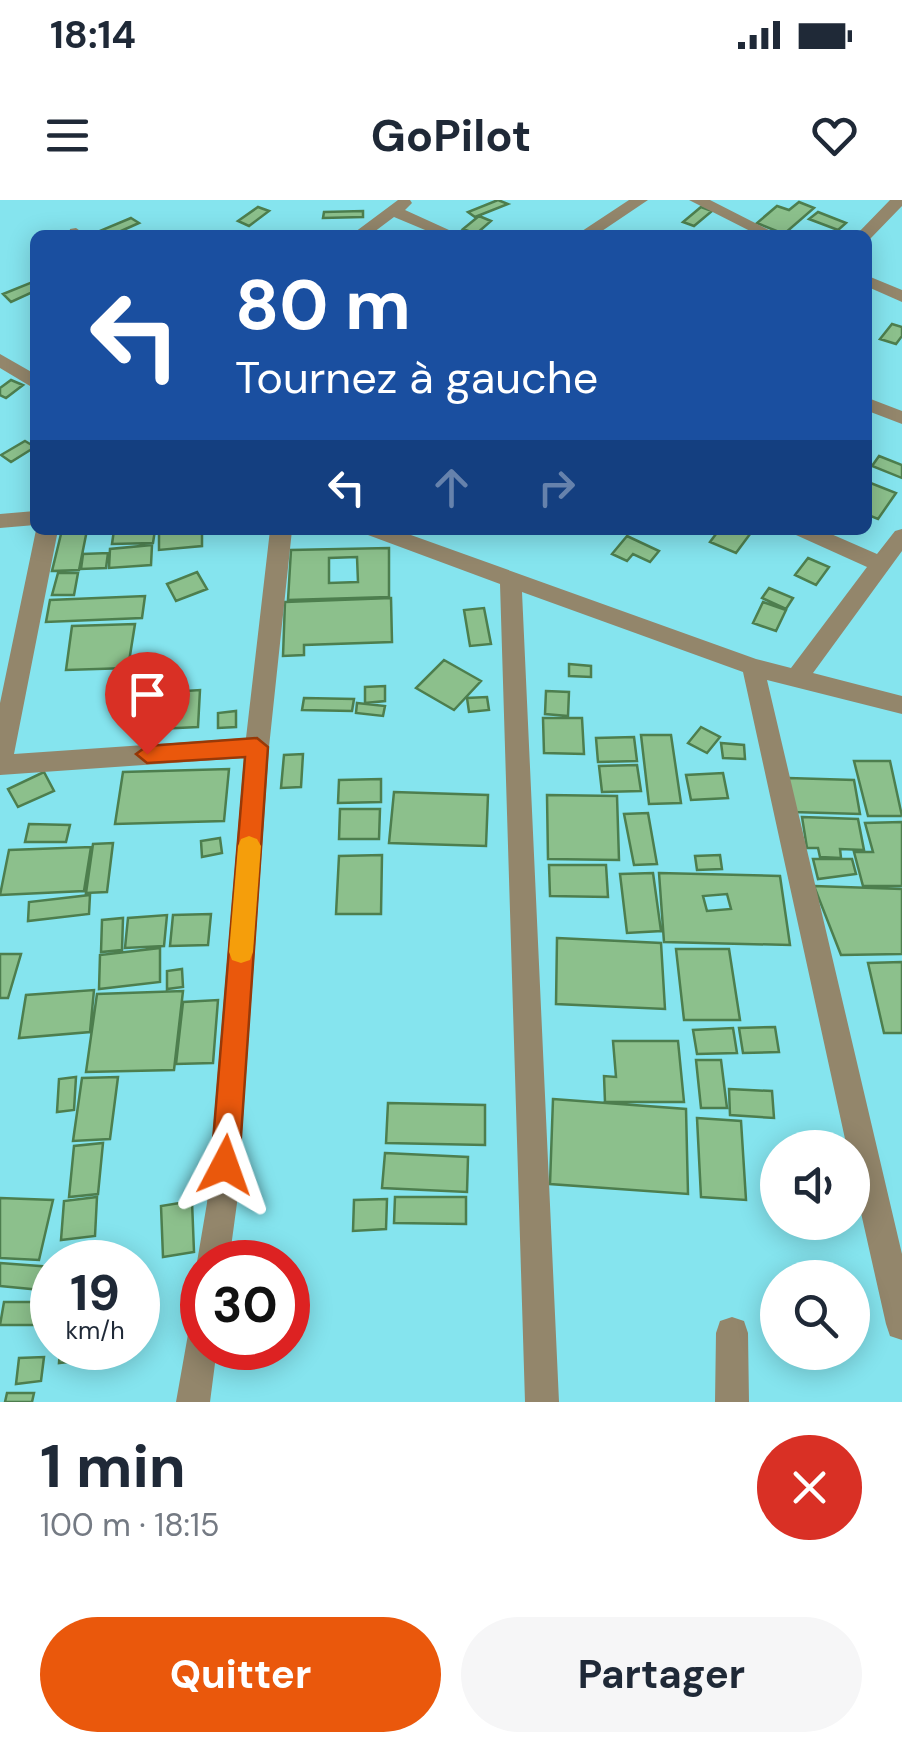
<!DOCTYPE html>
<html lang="fr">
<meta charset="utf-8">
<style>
:root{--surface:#fff;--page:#f6f6f7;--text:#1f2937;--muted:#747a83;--accent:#ea580c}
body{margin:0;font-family:"DM Sans",sans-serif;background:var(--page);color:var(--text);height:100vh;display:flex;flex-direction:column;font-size:38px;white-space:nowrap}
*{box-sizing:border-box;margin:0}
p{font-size:32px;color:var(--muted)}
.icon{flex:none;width:55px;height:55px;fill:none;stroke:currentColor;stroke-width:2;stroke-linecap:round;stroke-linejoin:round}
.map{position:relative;height:1202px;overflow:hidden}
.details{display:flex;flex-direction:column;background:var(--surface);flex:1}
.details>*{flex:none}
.top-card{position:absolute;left:30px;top:30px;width:842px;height:305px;border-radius:15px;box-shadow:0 5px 25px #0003;background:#1a4fa0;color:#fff;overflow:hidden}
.controls{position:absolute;left:760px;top:930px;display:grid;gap:20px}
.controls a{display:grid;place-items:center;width:110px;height:110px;border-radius:50%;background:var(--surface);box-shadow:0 5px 25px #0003;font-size:50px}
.speed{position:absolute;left:30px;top:1040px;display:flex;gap:20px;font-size:50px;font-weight:700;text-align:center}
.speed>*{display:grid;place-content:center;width:130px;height:130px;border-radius:50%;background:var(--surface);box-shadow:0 5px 25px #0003;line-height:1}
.speed small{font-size:25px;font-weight:400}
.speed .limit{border:15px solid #d22;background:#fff;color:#111}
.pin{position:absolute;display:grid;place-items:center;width:85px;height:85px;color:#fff;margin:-102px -42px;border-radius:50% 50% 50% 0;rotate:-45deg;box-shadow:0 0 10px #0007}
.pin .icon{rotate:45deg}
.me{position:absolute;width:110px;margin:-55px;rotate:4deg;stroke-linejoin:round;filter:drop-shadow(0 0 8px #0008)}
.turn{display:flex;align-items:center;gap:35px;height:210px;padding:0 40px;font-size:45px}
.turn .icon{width:130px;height:130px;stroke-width:2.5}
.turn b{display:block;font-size:70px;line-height:85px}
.lanes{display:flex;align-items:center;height:95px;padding:0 40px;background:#0003;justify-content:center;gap:50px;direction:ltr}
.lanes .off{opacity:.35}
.round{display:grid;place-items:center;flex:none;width:105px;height:105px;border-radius:52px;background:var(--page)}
.summary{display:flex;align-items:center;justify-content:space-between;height:170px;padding:0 40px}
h1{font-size:60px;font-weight:700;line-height:75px}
.cta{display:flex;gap:20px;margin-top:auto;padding:20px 40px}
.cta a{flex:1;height:115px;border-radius:60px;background:var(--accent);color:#fff;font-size:40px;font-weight:700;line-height:115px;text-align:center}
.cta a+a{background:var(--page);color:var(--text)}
.status{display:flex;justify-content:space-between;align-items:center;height:70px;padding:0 50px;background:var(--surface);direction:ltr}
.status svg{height:28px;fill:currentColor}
header{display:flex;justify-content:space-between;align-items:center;height:130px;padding:0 40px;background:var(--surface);font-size:45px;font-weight:700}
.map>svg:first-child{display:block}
.building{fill:#8cc08c;stroke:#4d7e4e;stroke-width:2.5;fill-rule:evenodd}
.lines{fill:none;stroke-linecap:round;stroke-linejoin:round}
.minor{fill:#93866b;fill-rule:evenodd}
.route{fill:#ea580c;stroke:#983908;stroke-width:2.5}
.slow{fill:#f59e0b}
</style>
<div class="status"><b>18:14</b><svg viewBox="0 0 49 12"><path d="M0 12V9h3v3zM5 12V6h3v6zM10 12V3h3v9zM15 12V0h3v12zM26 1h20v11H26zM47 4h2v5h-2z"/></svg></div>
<header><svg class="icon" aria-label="menu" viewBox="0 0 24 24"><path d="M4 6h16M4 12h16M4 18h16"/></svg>GoPilot<svg class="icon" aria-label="heart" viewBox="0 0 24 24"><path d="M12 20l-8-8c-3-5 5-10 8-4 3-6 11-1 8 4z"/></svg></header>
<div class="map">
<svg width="902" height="1202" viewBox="0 0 902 1202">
<rect width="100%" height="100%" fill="#85e4ee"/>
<path class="building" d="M498,0L508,4L475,17L468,12Z
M799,2L814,8L784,34L757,23L777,6L789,10Z
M258,7L269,11L249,26L238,21Z
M701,7L712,11L694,26L683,22Z
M363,11V17L323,18L324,12Z
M818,12L846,23L838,30L809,19Z
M479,16L491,21L476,34L463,29Z
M131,18L139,23L112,35L102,30Z
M35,81V91L11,102L3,94Z
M892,124L902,127V136L896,144L880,139Z
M11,180L23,185L6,198L0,195V188Z
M25,241L35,247L11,262L1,255Z
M879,256L902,265V278L872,266Z
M868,282L896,293L878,319L868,315Z
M62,330H87L79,370L52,371Z
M114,330H155L153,343L112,344Z
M159,330H202V346L159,350Z
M719,330H753L736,353L710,342Z
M627,336L659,351L650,362L633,354L627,361L612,354Z
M152,345L151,365L109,368L110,349Z
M389,348V397L288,400L291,350ZM357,357L358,382L329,383V358Z
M108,353L106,368L81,369L83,354Z
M808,358L829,367L816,385L795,375Z
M197,372L207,389L176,401L167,384Z
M58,373H78L74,395H52Z
M769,388L793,398L786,409L762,398Z
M145,396L142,418L46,422L50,400Z
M391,398L392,442L304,445V455L283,456L285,402Z
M763,402L786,410L776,431L753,423Z
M484,408L491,444L470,446L464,410Z
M135,424L128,468L66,470L72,426Z
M444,460L481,481L454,510L416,488Z
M569,464L591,466V477L569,476Z
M385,486V501L365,503V487Z
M200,490L198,527L135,530L139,494Z
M546,491L569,492L568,516L545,514Z
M487,497L489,510L469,512L467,498Z
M304,498L354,499L352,511L302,510Z
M357,503L385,506L383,516L356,513Z
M236,511V527L218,528V513Z
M543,518H582L584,554L544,553Z
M701,527L720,537L707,553L688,543Z
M641,535H671L681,603L649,604Z
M634,537L637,561L598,562L596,538Z
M721,543L744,545L745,559L723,558Z
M303,554L301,587L281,588L284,555Z
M854,561H890L902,616H868Z
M637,565L641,591L602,592L599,566Z
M229,569L224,621L115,624L123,572Z
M44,572L54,591L18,607L8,589Z
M723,573L728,598L691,600L686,575Z
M788,578L854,580L860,614L793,612Z
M381,579V602L338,603L339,580Z
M394,592L488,595L486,646L389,643Z
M547,595L617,596L619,660L548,659Z
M340,609H380L379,639H339Z
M648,613L657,664L634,665L624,614Z
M802,617L858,619L864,650L840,649L841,658L820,657L818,648H807Z
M902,622V686H863L854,652H873L865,623Z
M29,624L70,625L66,642H25Z
M220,638L222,653L202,657L201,641Z
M113,643L107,692L86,693L93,644Z
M91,647L84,691L0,695L9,650Z
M382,655L381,714H336L339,656Z
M720,655L722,669L697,670L695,656Z
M813,659H852L856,674L818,679Z
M549,665H606L608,697L550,696Z
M653,673L661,731L627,733L620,674Z
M659,673L780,676L790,745L664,742ZM727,694L731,709L707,711L703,696Z
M814,686L902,689V754L841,755Z
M90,695L89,714L28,721L29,702Z
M211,714L208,745L170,746L173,715Z
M167,715L164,746L125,748L128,718Z
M123,718L122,750L101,752L102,720Z
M557,738L661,743L665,809L556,804Z
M160,748V782L99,789L100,755Z
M676,749H729L740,820H684Z
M0,754H21L8,798H0Z
M902,762V833H884L868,763Z
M182,769L183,787L167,789V771Z
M94,790L90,832L19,838L26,795Z
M183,791L174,870L86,872L97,794Z
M218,800L213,863L176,864L183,802Z
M775,827L779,852L743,853L739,828Z
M733,828L737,853L697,854L693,830Z
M613,841H678L684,902H605L604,876L616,877Z
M696,860H721L727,908H701Z
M76,877L74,910L57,912L59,879Z
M118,877L110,939L73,941L82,878Z
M729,889L772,891L774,918L730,915Z
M553,899L686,909L688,994L550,984Z
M388,903L485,905V945L386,943Z
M697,918L741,921L746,1000L701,997Z
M103,943L98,994L69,997L74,946Z
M385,953L468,957L467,992L382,988Z
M97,997L95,1036L61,1040L64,1001Z
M395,997H466V1024L394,1023Z
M0,998L53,1000L39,1060L0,1058Z
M387,999L386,1029L353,1031L354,1000Z
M192,1001L194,1052L163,1057L161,1006Z
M0,1063L52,1067V1091L0,1086Z
M4,1102H52V1125H0Z
M60,1148H111L110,1157L59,1163Z
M44,1157L41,1181L16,1184L19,1158Z
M7,1193H34L32,1202H5Z"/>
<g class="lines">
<path class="minor" d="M398,0H410L412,3L405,10L460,35H437L394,17L370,35H351Z
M629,0H648L596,35H576Z
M689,0H710L779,35H758Z
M890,0H902V6L870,39L856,35Z
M76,28L86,35H69L70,29Z
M868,76L902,90V102L868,87Z
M0,154L35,174V189L0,168Z
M868,198L902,211V224L868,211Z
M35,311V325L0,328V314Z
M902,329V351L813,473L902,496V514L767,480L902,1054V1140L890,1136L886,1124L852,973V948H847L743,472L522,392L559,1202H525L500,384L368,335L364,330H397L756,459L791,468L867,367L796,335L792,330H822L877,354L895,331Z
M36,330H58L14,554L246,538L270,330H292L269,547L237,1003L229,1062H202V1073L197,1062L207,1003L244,558L0,575V503Z
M732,1117L744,1121L748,1133L749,1202H715L716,1133L720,1121Z
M202,1119V1148H217L210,1202H176L190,1123Z"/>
</g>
<path class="route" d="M257,538L268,547L239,965L234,974L225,979L215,974L211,965L245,557L147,563L136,554L147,546Z"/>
<path class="slow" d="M249,636L257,639L261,646L253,752L250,760L241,763L232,760L229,752L238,646L241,639Z"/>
</svg>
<div class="controls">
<a><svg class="icon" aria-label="sound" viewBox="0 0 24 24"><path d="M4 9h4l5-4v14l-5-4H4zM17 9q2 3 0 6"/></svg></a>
<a><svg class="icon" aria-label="search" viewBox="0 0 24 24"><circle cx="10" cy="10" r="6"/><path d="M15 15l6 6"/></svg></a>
</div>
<div class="speed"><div>19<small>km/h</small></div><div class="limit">30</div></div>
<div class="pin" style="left:147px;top:554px;background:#d93025"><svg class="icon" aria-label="arrive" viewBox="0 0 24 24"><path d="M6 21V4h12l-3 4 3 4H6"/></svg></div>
<svg class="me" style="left:225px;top:965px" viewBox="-20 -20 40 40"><path d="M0-17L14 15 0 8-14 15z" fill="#ea580c" stroke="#fff" stroke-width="4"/></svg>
<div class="top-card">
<div class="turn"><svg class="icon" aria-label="left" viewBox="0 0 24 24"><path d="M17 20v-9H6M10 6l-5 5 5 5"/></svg><div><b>80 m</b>Tournez à gauche</div></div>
<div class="lanes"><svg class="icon" aria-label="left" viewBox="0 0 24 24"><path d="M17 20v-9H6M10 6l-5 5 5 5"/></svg><svg class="icon off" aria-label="ahead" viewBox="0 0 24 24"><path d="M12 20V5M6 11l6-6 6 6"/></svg><svg class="icon off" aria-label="right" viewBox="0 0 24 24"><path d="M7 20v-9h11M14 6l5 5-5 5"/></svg></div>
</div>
</div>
<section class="details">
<div class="summary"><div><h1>1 min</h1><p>100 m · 18:15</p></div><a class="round" style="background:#d93025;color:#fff"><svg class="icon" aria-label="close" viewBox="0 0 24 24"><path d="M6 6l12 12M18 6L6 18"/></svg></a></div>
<div class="cta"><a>Quitter</a><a>Partager</a></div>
</section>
